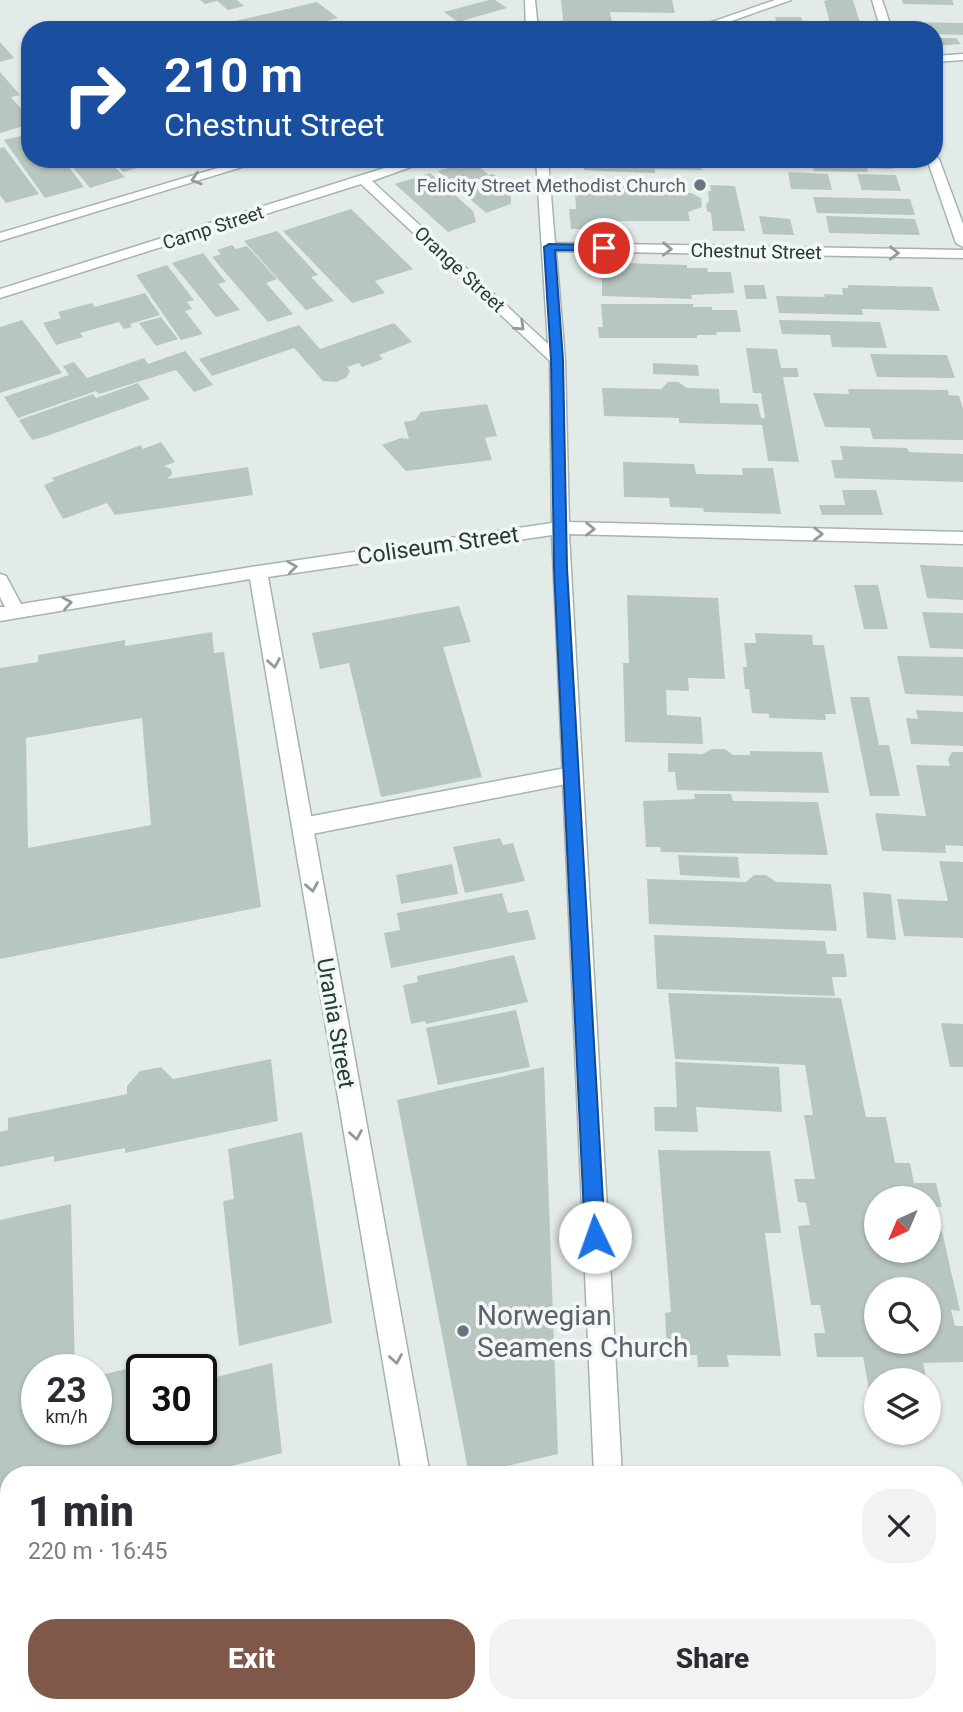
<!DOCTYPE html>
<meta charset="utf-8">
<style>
:root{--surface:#fff;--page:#f2f2f3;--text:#2b2b33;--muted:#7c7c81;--accent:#7f584a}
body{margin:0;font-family:Roboto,sans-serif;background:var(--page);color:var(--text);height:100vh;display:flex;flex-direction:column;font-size:26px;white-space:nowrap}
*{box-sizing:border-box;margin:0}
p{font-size:23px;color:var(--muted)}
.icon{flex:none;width:38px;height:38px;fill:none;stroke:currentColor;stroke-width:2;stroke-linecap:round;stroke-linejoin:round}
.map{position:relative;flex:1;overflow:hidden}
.sheet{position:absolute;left:0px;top:1466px;width:964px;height:247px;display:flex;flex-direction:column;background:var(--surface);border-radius:28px 28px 0 0;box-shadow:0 2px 5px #0004}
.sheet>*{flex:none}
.guide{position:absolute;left:21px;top:21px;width:922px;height:147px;border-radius:28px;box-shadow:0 2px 5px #0004;background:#1a4fa0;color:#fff;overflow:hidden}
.needle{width:46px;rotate:224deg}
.fabs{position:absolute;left:864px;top:1186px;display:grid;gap:14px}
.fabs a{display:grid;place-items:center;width:77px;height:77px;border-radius:50%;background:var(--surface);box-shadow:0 2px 5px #0004;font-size:35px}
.speed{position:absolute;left:21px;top:1354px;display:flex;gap:14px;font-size:35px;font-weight:700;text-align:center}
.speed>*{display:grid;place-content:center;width:91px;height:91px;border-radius:50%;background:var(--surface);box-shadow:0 2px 5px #0004;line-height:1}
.speed small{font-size:18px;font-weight:400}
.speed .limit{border:4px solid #111;border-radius:10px;background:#fff;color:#111}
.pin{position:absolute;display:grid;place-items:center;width:60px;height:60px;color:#fff;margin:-30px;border:4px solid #fff;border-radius:50%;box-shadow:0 2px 7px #0007}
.me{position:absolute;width:77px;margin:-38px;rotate:357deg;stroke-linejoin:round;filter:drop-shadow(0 0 5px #0008)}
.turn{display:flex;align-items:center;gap:24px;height:147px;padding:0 28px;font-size:32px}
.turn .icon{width:91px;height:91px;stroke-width:2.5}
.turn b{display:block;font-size:49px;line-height:60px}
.round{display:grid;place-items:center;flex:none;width:74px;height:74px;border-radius:28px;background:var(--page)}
.headline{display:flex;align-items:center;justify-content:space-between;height:119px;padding:0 28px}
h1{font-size:42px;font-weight:800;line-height:52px}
.cta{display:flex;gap:14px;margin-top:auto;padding:14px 28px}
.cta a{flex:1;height:80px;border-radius:28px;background:var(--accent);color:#fff;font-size:28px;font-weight:800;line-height:80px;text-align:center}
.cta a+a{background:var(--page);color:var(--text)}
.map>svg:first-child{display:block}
.building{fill:#b8c6c1;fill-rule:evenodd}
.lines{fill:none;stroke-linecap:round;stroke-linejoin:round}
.lane-casing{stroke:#a6b3af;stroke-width:3}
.street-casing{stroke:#a6b3af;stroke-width:3}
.lane{fill:#fff;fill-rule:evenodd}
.street{fill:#fff;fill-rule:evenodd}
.oneway{stroke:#929d9b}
.route{fill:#1a73e8;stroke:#114b97;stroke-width:2}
.worship-dot{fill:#6b7280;stroke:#f3f8f6;stroke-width:2.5}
.labels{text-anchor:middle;stroke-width:7;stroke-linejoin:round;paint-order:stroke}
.far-worship-label{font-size:19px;fill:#5b616d;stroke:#f3f8f6;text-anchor:end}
.far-street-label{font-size:19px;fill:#243b37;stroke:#f3f8f6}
.street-label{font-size:23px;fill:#243b37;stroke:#f3f8f6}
.near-worship-label{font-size:28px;fill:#5b616d;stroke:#f3f8f6;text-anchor:start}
</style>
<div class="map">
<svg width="963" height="1712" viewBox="0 0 963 1712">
<rect width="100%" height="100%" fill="#e3ebe8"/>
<path class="building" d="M200,0H237L244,6L228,10L217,1L205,4Z
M489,0H495L507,8L458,22L444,12Z
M561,0H672L675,13L610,12L613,30H564Z
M828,0H853L861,26L849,25L851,30H832L824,1Z
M902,0H952L954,5L903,4Z
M317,2L338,18L300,28L303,30H235L227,23Z
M775,17H801L805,30H779Z
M910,22L963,23V35L936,34L938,38H956L961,44L934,46V30H912Z
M0,42L14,58L0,62Z
M0,72L20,95L11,97L30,119V124L0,133Z
M25,135L30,141V159H63L84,187L45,198L4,140Z
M4,147L39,194L6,203L0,195V148Z
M66,159H106L125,177L90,188Z
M112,159H154L157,162L123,172Z
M584,159H701L702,170L655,169V173L598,171L584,170Z
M785,159H890L893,169L867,168L868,172L814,171L813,167L786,166Z
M472,161L489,175L493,174L500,179L496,181L511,194V204L486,213L438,171Z
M788,172L828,174L832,190L791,189Z
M430,173L473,211L476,222L448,232L395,184Z
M857,174L896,175L901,191L862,190Z
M570,180H588V185H683L684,193H691L701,198L702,207L688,212L690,221H602L603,229H571L569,209H576L575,190H570Z
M710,185L735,186L745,231H713L711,213L707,211L706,204L709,201L708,191H711Z
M813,197L910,199L915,215L817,213Z
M351,209L413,269L375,281L385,293L352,303L283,231Z
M759,216L790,219L794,235L763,234Z
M826,216L915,219L920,235L829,233Z
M277,231L318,275L311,277L334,301L306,310L244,241Z
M232,245L236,249L247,246L277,279L266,283L293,314L268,322L212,257L221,254L217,250Z
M203,253L226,282L218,284L240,310L216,317L172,263Z
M623,263L687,265V268H707L708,272H731L734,293L691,295L692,299L602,296V279L596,276L595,265Z
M167,265L194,300L187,302L192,309L185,311L203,334L181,340L136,275Z
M744,285H764L767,299H746Z
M848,285L932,287L940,311L862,309L863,315L779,313L776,296L825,297L824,294L843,295L842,288H848Z
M145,293L160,315L130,324L132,327L124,329L119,322L80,333L83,337L56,345L43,323L61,318L58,312L92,303L95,307Z
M601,304H693V307H712V310H737L741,332H716L717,335H697V338H599L598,327H603Z
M161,317L178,339L156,346L139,323Z
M22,320L62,373L0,393V327Z
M779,320L880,322L887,348L832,347L830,335L782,334Z
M394,323L412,342L379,355L383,359L362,367L359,363L347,367L350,371L346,378L336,382L323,381L294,348L212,376L199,359L299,325L320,349Z
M746,348L777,349L781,368H797L799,377H783L799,462L768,461L762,425L679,423V418L604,416L602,388L661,389L668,382H678L687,388L719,389L720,403L758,404L761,418H765L761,393H753Z
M185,351L213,385L194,392L176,370L99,394L96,391L18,418L4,397L69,375L63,366L74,362L87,378L144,358L148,364Z
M870,354L947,355L955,378L877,377Z
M653,363L698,365L699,376L653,374Z
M138,383L150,399L44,437L32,440L19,420L93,394L96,398Z
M848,389L948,390L949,395L959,396L963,408V440L873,439L870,428L825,427L813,393L849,394Z
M487,404L497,436L485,438L492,460L406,471L382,445L401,438L409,439L404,422L415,420L421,412Z
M161,442L175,462L164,466L171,469L172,474L167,479L248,467L253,495L115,515L107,503L63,519L44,485L54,481L52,478L141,445L143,449Z
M840,446L907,448L909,452L963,454V482L835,478L831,460H843Z
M623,462L694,464L696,474L743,475L742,468H773L781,514L704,512L703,508L670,507L669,498L624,497Z
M842,490H876L883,515H822L819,505H845Z
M920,565L963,567V600L927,598Z
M854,585H878L888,629H864Z
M627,595L718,598L725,679L688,678L689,691L666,690L667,715L701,717L703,744L625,742L623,663H629Z
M459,606L471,642L443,647L482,777L381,797L349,663L320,669L312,633Z
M922,612L963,613V649L930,648Z
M212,632L214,653L224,652L261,907L0,959V668L38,662V655L125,640V646ZM142,718L151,825L28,848L26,738Z
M755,633L812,635L813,645H824L836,714H825L826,720L769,718V714L752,713L749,689H745L743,667H747L744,643H756Z
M897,656L963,657V696L905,694Z
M850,697H869L879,745H889L900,796H870Z
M916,710L963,712V746L911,744L906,718L918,719Z
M712,749H725L733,755H750V751L822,752L829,793L677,790L675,772H668V753L702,754Z
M952,752H963V846L945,845L946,853L882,851L875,813L926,816L916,765L950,766L948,759Z
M694,794H731L733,801L818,802L828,855L661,852L660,847H646L643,801L695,799Z
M500,838L503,845L513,843L525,881L465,893L453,847Z
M678,855L738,857L740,878L680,875Z
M939,861L963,862V938L904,936L897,899L948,901Z
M452,864L458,894L401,904L396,875Z
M754,875H766L776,882L831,884L837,931L649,924L647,879L746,882Z
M863,892L891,894L896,940L867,938Z
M502,893L508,913L528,910L536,939L391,968L384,933L400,930L397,913Z
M654,935L825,941L827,954H844L847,977H832L835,996L657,989Z
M514,955L528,1002L426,1024L425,1021L411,1024L403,985L418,982L417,976Z
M668,993L841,998L866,1117H886L895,1163H910L914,1183H936L942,1207H929V1199H877V1251H929V1218L933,1231H942L960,1311L951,1310L955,1326H963V1362L923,1363L927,1381H877V1389H869L863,1357H817L814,1333H825L820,1305H811L798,1226L810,1225L806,1203L798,1202L794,1179H815L804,1115H813L805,1065L675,1059ZM877,1290H929V1342H877Z
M516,1010L530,1067L438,1085L426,1028Z
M941,1023L963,1024V1067H950Z
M271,1059L278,1121L125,1153V1148L54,1162V1156L0,1167V1132L8,1130V1118L127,1094V1086L140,1071L161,1067L173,1079Z
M675,1062L779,1067L782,1112L696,1107L698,1132L655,1131L654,1107H677Z
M544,1067L558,1454L469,1475L397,1100Z
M302,1132L332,1323L239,1346L223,1201L234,1199L228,1149Z
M658,1150L770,1151L781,1233H765L781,1356L727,1355L729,1367H698L697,1355H667L665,1313L671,1312Z
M71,1204L75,1370H37V1430H96V1376L131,1368L133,1398L142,1396V1430H201V1381L272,1363L282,1453L196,1475H9V1545L0,1548V1220Z"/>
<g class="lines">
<g class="lane-casing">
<path id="lane" d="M571,767L578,769L581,775L578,781L571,783L302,836L295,833L292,827L295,821L302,818Z"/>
</g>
<g class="street-casing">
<path id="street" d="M525,0H535L538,30H526Z
M775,0H791L706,30H689Z
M872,0H882L892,30H881Z
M963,54V60L934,62V56Z
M934,156L939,159L963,224V247L956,243L927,159H934Z
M248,159H268L0,241V233Z
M413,159H433L372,181L548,344L536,159H548L555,243L963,250V258L556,251L565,360L569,522L963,532V544L569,534L622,1475H594L552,535L268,577L430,1475H402L250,579L0,621V607H5L0,597V574L6,576L21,604L258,566L552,523L550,361L361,184L0,298V289Z
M956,1520H963V1550L956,1549Z
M9,1677V1704H16L0,1710V1678Z
M440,1704H472L473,1712H441Z
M605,1704H637V1712H605Z"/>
</g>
<use href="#lane" class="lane"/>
<use href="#street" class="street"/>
</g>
<defs><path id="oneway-chevron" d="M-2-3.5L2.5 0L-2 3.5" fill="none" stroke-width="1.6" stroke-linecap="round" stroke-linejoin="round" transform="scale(1.75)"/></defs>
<g class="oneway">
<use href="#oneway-chevron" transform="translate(196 179) rotate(163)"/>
<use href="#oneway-chevron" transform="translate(667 249) rotate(1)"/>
<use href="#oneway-chevron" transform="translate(894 253) rotate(1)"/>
<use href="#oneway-chevron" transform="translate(520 326) rotate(43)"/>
<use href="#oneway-chevron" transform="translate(590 529) rotate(1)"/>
<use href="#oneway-chevron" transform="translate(818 534) rotate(1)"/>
<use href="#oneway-chevron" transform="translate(292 567) rotate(-8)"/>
<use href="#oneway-chevron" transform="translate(67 603) rotate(-9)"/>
<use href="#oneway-chevron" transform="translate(274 663) rotate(80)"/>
<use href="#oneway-chevron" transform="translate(312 887) rotate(80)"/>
<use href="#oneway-chevron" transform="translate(356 1135) rotate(80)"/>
<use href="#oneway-chevron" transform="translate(396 1359) rotate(80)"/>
</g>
<path class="route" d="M549,244L604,245L610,248L604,251L555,250L563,360L567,568L605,1237L602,1244L595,1247L588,1244L585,1237L554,568L551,360L544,247Z"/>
<g class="worship-dot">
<circle cx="700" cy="185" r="7"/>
<circle cx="463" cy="1331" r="7"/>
</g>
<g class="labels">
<g class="far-worship-label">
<text x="686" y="192">Felicity Street Methodist Church</text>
</g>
<g class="far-street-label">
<text transform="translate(213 227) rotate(-18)" y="7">Camp Street</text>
<text transform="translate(756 251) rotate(1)" y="7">Chestnut Street</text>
<text transform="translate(460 269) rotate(43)" y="7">Orange Street</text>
</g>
<g class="street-label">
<text transform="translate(438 545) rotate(-8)" y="8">Coliseum Street</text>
<text transform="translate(336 1023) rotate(80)" y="8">Urania Street</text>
</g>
<g class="near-worship-label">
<text x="477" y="1325">Norwegian<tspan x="477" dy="32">Seamens Church</tspan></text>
</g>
</g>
</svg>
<div class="fabs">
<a><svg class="needle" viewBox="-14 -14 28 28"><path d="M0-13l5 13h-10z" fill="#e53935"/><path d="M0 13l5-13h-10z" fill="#7c7c81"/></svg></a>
<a><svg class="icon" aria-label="search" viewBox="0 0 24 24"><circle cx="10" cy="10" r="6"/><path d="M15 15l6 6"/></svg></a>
<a><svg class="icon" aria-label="layers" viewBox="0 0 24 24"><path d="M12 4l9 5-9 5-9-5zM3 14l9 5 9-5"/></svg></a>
</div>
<div class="speed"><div>23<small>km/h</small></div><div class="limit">30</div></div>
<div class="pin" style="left:604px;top:248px;background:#d93025"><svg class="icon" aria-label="arrive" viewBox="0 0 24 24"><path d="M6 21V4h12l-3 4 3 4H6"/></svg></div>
<svg class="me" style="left:595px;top:1237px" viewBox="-20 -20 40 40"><circle r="19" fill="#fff"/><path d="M0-13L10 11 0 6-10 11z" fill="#1a73e8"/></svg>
<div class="guide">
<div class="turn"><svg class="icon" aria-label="right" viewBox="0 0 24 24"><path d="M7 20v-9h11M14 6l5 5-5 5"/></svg><div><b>210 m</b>Chestnut Street</div></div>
</div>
<section class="sheet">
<div class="headline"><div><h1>1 min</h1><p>220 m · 16:45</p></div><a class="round"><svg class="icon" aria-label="close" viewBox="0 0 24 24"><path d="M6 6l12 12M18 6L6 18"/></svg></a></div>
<div class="cta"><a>Exit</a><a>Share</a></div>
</section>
</div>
